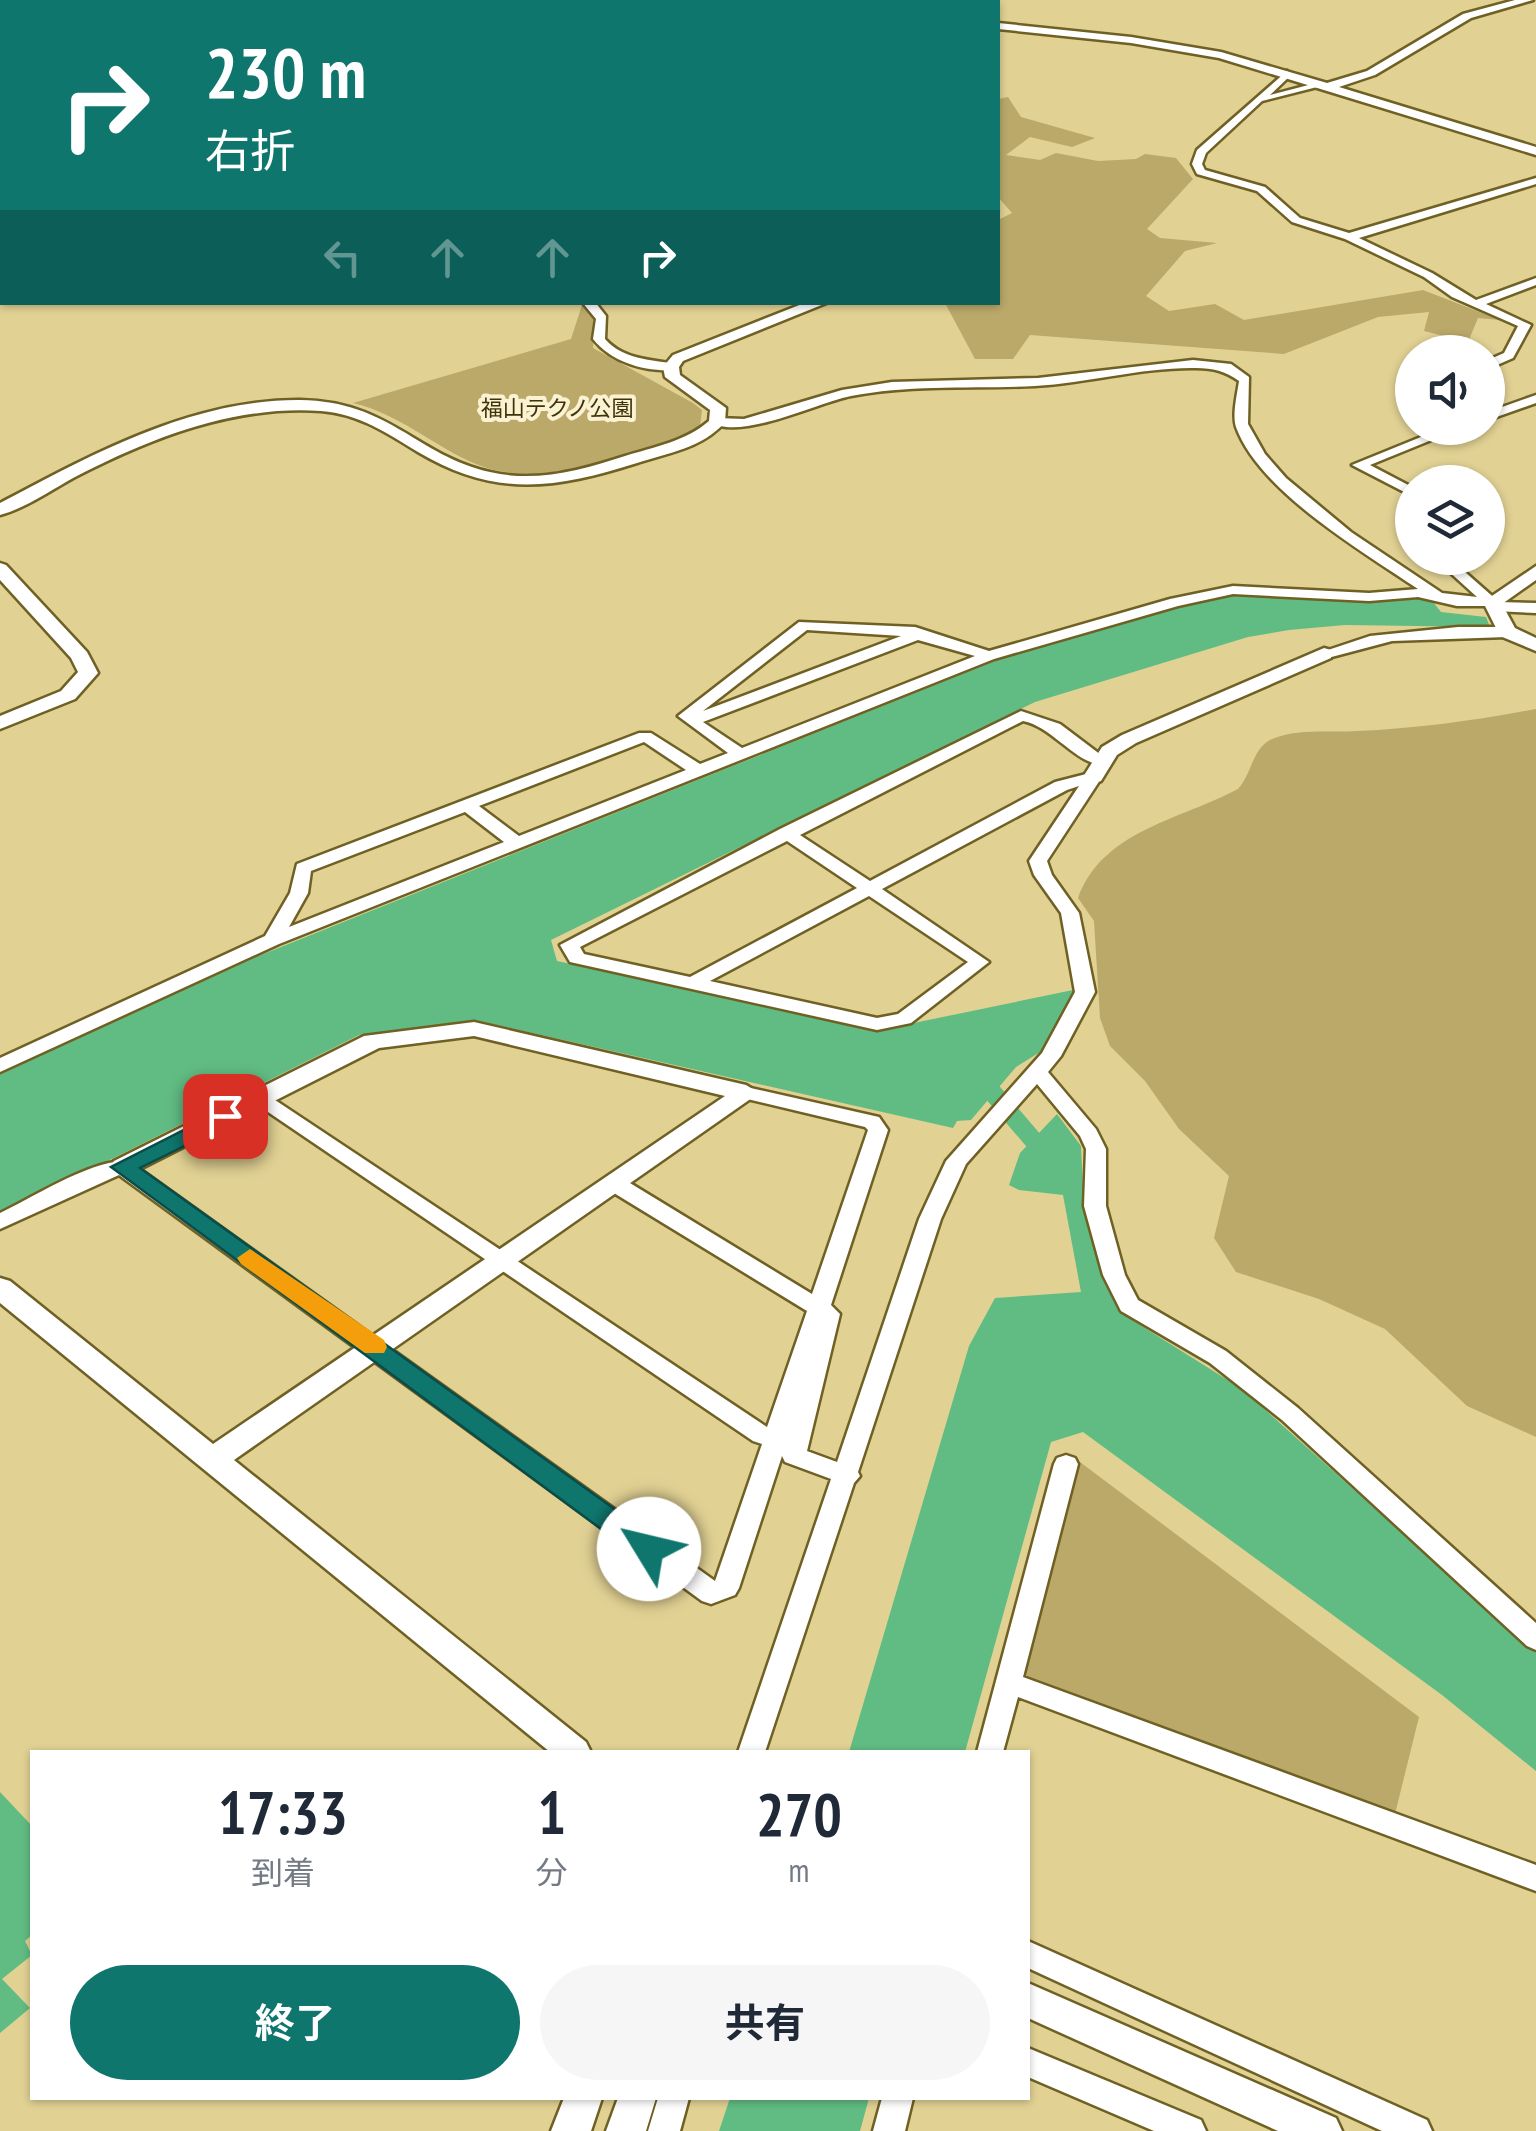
<!DOCTYPE html>
<html lang="ja">
<meta charset="utf-8">
<style>
:root{--surface:#fff;--page:#f6f6f7;--text:#1f2937;--muted:#747a83;--accent:#0f766e}
body{margin:0;font-family:"PT Sans Narrow","Noto Sans JP",sans-serif;background:var(--page);color:var(--text);height:100vh;display:flex;flex-direction:column;font-size:38px;white-space:nowrap}
*{box-sizing:border-box;margin:0}
p{font-size:32px;color:var(--muted)}
.icon{flex:none;width:55px;height:55px;fill:none;stroke:currentColor;stroke-width:2;stroke-linecap:round;stroke-linejoin:round}
.map{position:relative;flex:1;overflow:hidden}
.sheet{position:absolute;left:30px;top:1750px;width:1000px;height:350px;display:flex;flex-direction:column;background:var(--surface);border-radius:0px;box-shadow:0 2px 8px #0004}
.sheet>*{flex:none}
.top-card{position:absolute;left:0px;top:0px;width:1000px;height:305px;box-shadow:0 2px 8px #0004;background:#0f766e;color:#fff;overflow:hidden}
.controls{position:absolute;left:1395px;top:335px;display:grid;gap:20px}
.controls a{display:grid;place-items:center;width:110px;height:110px;border-radius:50%;background:var(--surface);box-shadow:0 2px 8px #0004;font-size:50px}
.pin{position:absolute;display:grid;place-items:center;width:85px;height:85px;color:#fff;margin:-42px;border-radius:20px;box-shadow:0 5px 15px #0006}
.me{position:absolute;width:110px;margin:-55px;rotate:306deg;stroke-linejoin:round;filter:drop-shadow(0 0 8px #0008)}
.turn{display:flex;align-items:center;gap:35px;height:210px;padding:0 40px;font-size:45px}
.turn .icon{width:130px;height:130px;stroke-width:2.5}
.turn b{display:block;font-size:70px;line-height:85px}
.lanes{display:flex;align-items:center;height:95px;padding:0 40px;background:#0003;justify-content:center;gap:50px;direction:ltr}
.lanes .off{opacity:.35}
.eta{display:flex;justify-content:space-evenly;align-items:center;height:170px;text-align:center}
.eta b{font-size:60px;font-weight:700;line-height:70px}
.cta{display:flex;gap:20px;margin-top:auto;padding:20px 40px}
.cta a{flex:1;height:115px;border-radius:60px;background:var(--accent);color:#fff;font-size:40px;font-weight:700;line-height:115px;text-align:center}
.cta a+a{background:var(--page);color:var(--text)}
.map>svg:first-child{display:block}
.green{fill:#baa969}
.water{fill:#61bc83}
.lines{fill:none;stroke-linecap:round;stroke-linejoin:round}
.canal{fill:#61bc83;fill-rule:evenodd}
.minor-casing{stroke:#6f6024;stroke-width:5}
.tertiary-casing{stroke:#6f6024;stroke-width:5}
.minor{fill:#fff;fill-rule:evenodd}
.tertiary{fill:#fff;fill-rule:evenodd}
.route{fill:#0f766e;stroke:#0a4d48;stroke-width:2.5}
.slow{fill:#f59e0b}
.labels{text-anchor:middle;stroke-width:8;stroke-linejoin:round;paint-order:stroke}
.far-park-label{font-size:22px;fill:#3e3408;stroke:#faf2d3}
</style>
<div class="map">
<svg width="1536" height="2131" viewBox="0 0 1536 2131">
<rect width="100%" height="100%" fill="#e1d193"/>
<path class="green" d="M1008,97L1021,117L1095,138L1072,147L1030,137L1006,155L1040,160L1056,153L1098,161L1136,159L1145,154L1176,158L1193,179L1147,229L1160,238L1217,243L1185,251L1146,296L1169,311L1215,304L1244,320L1423,290L1500,320L1478,318L1468,342L1424,331L1429,312L1378,317L1284,354L1030,335L1013,359H975L945,303L998,302V220L1012,213L998,197V99Z
M582,305L595,317L593,348L693,403L702,410L700,427C646,457 535,490 476,464C433,446 400,414 353,403L571,339Z
M1536,709V1437L1467,1406L1385,1329L1319,1299L1236,1272L1214,1238L1229,1176L1179,1129L1145,1081L1110,1046L1100,1018L1094,921L1078,898C1103,830 1180,820 1238,789C1252,774 1252,748 1272,739C1299,728 1329,733 1357,731C1416,729 1478,720 1536,709Z
M1080,1462L1419,1717L1394,1818L1035,1684L1022,1674Z"/>
<path class="water" d="M1244,590L1417,595L1429,597L1441,612L1486,617L1490,627L1345,625L1289,630L1248,637L1035,702L551,940L557,961L880,1030L1073,990L1069,1016L1040,1052L1016,1067L971,1120L957,1121L953,1128L475,1020L359,1035L0,1215V1074L256,957L1002,658L1131,617Z
M1057,1114L1081,1146L1084,1209L1111,1293L1132,1320L1242,1389L1536,1653V1771L1442,1695L1083,1432L1051,1442L965,1752H849L969,1346L995,1298L1081,1292L1063,1195L1019,1190L1009,1185L1020,1153Z
M0,1792L32,1826V1935L25,1941L32,1955L2,1979L30,2008L0,2033Z
M730,2098H869L860,2131H719Z"/>
<g class="lines">
<path class="canal" d="M972,1070L989,1074L1059,1156L1063,1161L1059,1166H1043L973,1084L964,1082L961,1077Z"/>
<g class="minor-casing">
<path id="minor" d="M2,33V39L0,40V34Z
M1287,71L1290,76L1270,95L1320,82L1325,85L1262,101L1206,153L1202,164L1205,170L1265,187L1300,218L1349,233L1536,178V184L1359,238L1432,273L1476,300L1536,278V285L1486,304L1531,325L1513,358L1488,369V360L1504,353L1518,326L1452,297L1424,277L1345,239L1292,222L1257,191L1197,174L1192,164L1197,150Z
M582,302H595L606,316L605,339C624,360 649,359 675,364V370C646,372 612,363 593,339L596,319Z
M1193,360L1231,364L1249,377L1248,424L1265,454L1286,478L1351,532L1442,593L1477,597L1434,558H1449L1499,602L1536,603V613L1494,611L1487,606H1457L1418,597L1369,601L1233,594L1178,606L994,659L279,944L0,1072V1058L265,936L290,893L297,864L639,733H651L700,764L728,753L678,716L799,622L915,627L989,651L1170,599L1233,586L1369,593L1418,589C1363,552 1259,491 1236,427C1232,415 1237,395 1239,381C1225,371 1213,368 1196,368C1143,367 1088,383 1035,386C974,389 911,384 851,396C816,403 741,441 710,422L717,418L744,419L842,390L892,382L1038,378ZM807,630L901,636L703,711ZM918,640L975,656L742,748L703,722ZM644,742L686,770L519,836L479,806ZM465,812L504,842L289,927L308,893L311,871Z
M1536,395V403L1488,420V412Z
M1443,428H1461L1370,465L1412,487V496L1352,465Z
M1412,510V527L1405,523V514Z
M1458,627H1507L1515,632L1507,637L1392,641L1324,659L1316,654L1370,636Z
M1021,711L1060,724L1109,761L1107,765C1077,767 1054,727 1023,721L800,835L870,881L1055,782L1094,772L1100,773L1102,777L1047,861L1052,875L1079,913L1095,992L1061,1056L1048,1072L1096,1129L1106,1149V1206L1125,1275L1138,1300L1226,1351L1298,1408L1536,1623V1650L1527,1646L1282,1420L1210,1363L1121,1311L1103,1275L1084,1206L1086,1149L1080,1136L1037,1084L966,1164L941,1219L858,1472L860,1476L854,1483L765,1752H738L831,1479L785,1462L782,1456L739,1588L735,1595L711,1604L702,1601L119,1175L0,1229V1213C30,1199 99,1155 130,1162L715,1581L762,1444L753,1441L249,1099L259,1093L266,1094L767,1427L807,1311L609,1190L606,1185L609,1180H625L812,1294L868,1130L865,1127L739,1097L736,1093L746,1087L879,1117L888,1130L831,1305L840,1314L807,1451L837,1462L919,1219L946,1161L1042,1053L1075,992L1061,913L1034,875L1029,861L1079,786L1067,790L882,889L989,962L911,1023L877,1030L570,962L560,945L780,829ZM787,841L857,888L690,977L584,954L580,947ZM869,896L968,962L898,1014L877,1018L710,981Z
M1066,1455L1075,1458L1078,1464L1023,1677L1536,1865V1891L1018,1697L1003,1752H977L1054,1464L1057,1458Z
M1028,1941L1427,2120L1432,2131H1382L1028,1968Z
M1028,2048L1201,2120L1206,2131H1154L1028,2077Z
M658,2098H689L680,2131H648Z
M882,2098H913L905,2131H873Z"/>
</g>
<g class="tertiary-casing">
<path id="tertiary" d="M792,0H811L812,2H794Z
M1515,0H1533L1471,18L1375,75L1339,87L1536,147V155L1219,58L1131,43L998,29V23L1131,37L1221,52L1327,83L1367,71L1463,14Z
M807,302H829L683,361L679,367L680,375L726,408L725,422C703,448 668,453 637,463C555,489 495,498 418,452C387,433 359,414 321,411C234,405 151,438 75,477C51,490 26,508 0,515V503C92,454 193,399 300,400C390,401 417,456 490,472C536,483 582,470 625,456C654,447 686,441 709,421L710,410L665,377L663,367L673,355Z
M0,563L6,565L87,652L98,673L75,699L0,729V716L61,691L78,672L71,658L0,580Z
M1536,566V580L1502,604L1515,628L1536,638V651L1500,636L1483,602Z
M1324,648L1331,650V658L1136,743L1117,755L1101,781L1094,783L1083,777L1102,747L1122,735Z
M474,1022L746,1085L759,1093L234,1460L586,1742L591,1752H550L0,1303V1278L10,1281L213,1444L725,1096L474,1036L379,1048L132,1173L123,1176L110,1167L114,1161L364,1036Z
M1028,1983L1336,2118L1342,2131H1278L1028,2018Z
M564,2098H602L591,2131H551Z
M618,2098H656L646,2131H606Z"/>
</g>
<use href="#minor" class="minor"/>
<use href="#tertiary" class="tertiary"/>
</g>
<path class="route" d="M225,1109L233,1111V1122L140,1168L659,1541L664,1549L659,1557H639L111,1167Z"/>
<path class="slow" d="M250,1249L384,1340L387,1347L384,1353H365L241,1264L237,1258Z"/>
<g class="labels">
<g class="far-park-label">
<text x="557" y="416">福山テクノ公園</text>
</g>
</g>
</svg>
<div class="controls">
<a><svg class="icon" aria-label="sound" viewBox="0 0 24 24"><path d="M4 9h4l5-4v14l-5-4H4zM17 9q2 3 0 6"/></svg></a>
<a><svg class="icon" aria-label="layers" viewBox="0 0 24 24"><path d="M12 4l9 5-9 5-9-5zM3 14l9 5 9-5"/></svg></a>
</div>
<div class="pin" style="left:225px;top:1116px;background:#d93025"><svg class="icon" aria-label="arrive" viewBox="0 0 24 24"><path d="M6 21V4h12l-3 4 3 4H6"/></svg></div>
<svg class="me" style="left:649px;top:1549px" viewBox="-20 -20 40 40"><circle r="19" fill="#fff"/><path d="M0-13L10 11 0 6-10 11z" fill="#0f766e"/></svg>
<div class="top-card">
<div class="turn"><svg class="icon" aria-label="right" viewBox="0 0 24 24"><path d="M7 20v-9h11M14 6l5 5-5 5"/></svg><div><b>230 m</b>右折</div></div>
<div class="lanes"><svg class="icon off" aria-label="left" viewBox="0 0 24 24"><path d="M17 20v-9H6M10 6l-5 5 5 5"/></svg><svg class="icon off" aria-label="ahead" viewBox="0 0 24 24"><path d="M12 20V5M6 11l6-6 6 6"/></svg><svg class="icon off" aria-label="ahead" viewBox="0 0 24 24"><path d="M12 20V5M6 11l6-6 6 6"/></svg><svg class="icon" aria-label="right" viewBox="0 0 24 24"><path d="M7 20v-9h11M14 6l5 5-5 5"/></svg></div>
</div>
<section class="sheet">
<div class="eta">
<div><b>17:33</b><p>到着</p></div>
<div><b>1</b><p>分</p></div>
<div><b>270</b><p>m</p></div>
</div>
<div class="cta"><a>終了</a><a>共有</a></div>
</section>
</div>
